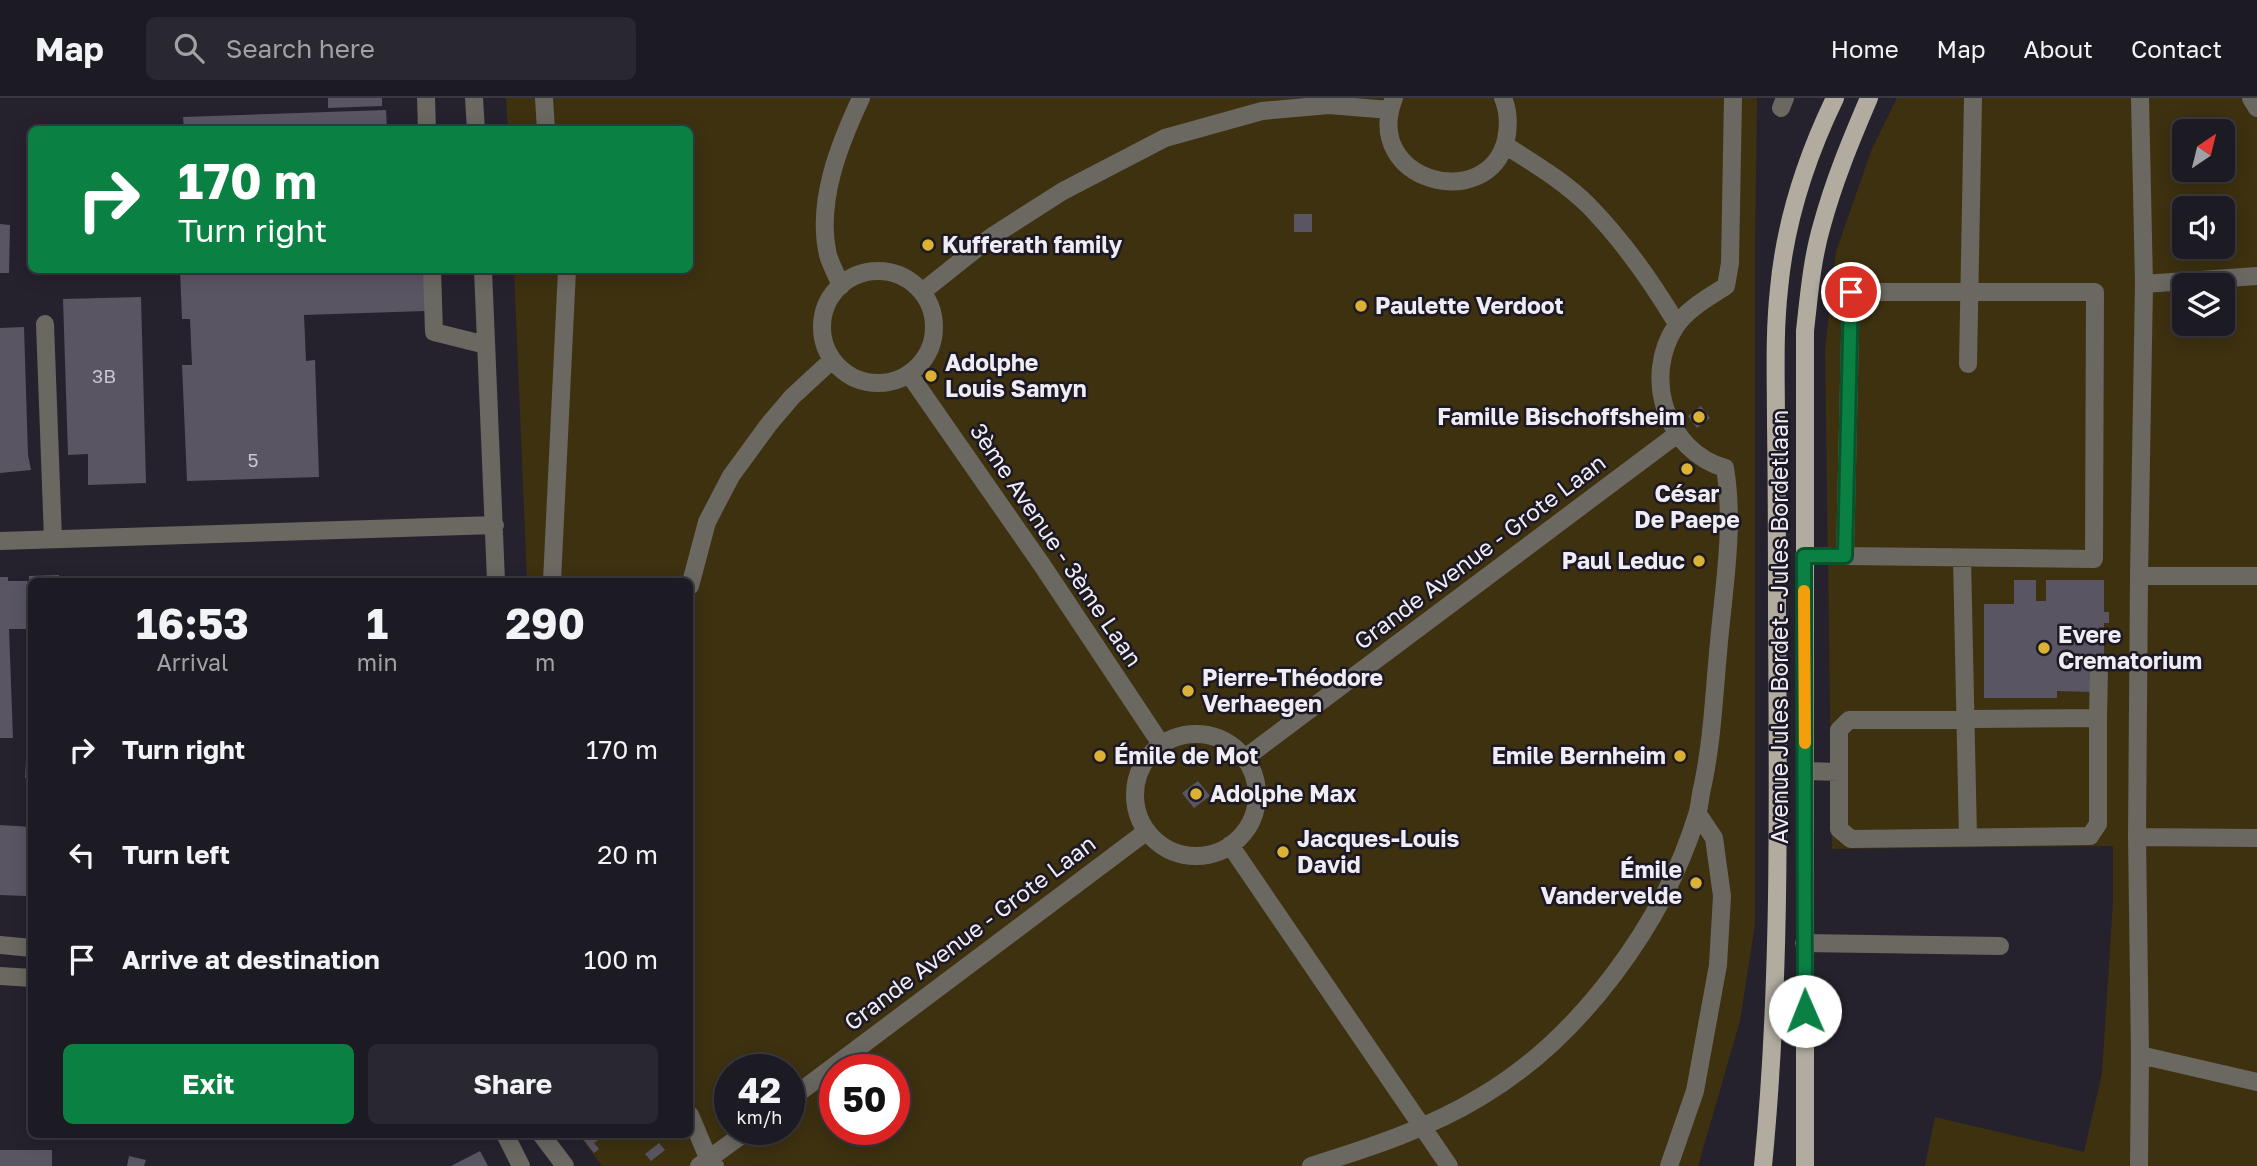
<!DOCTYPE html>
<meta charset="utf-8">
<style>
:root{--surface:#1c1a22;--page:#29272f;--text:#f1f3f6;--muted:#a0a1a5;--line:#3a3840;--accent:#0b8043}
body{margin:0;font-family:"Golos Text",sans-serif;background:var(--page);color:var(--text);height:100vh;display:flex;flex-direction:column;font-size:26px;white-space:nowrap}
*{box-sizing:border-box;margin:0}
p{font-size:23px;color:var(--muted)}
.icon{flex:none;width:38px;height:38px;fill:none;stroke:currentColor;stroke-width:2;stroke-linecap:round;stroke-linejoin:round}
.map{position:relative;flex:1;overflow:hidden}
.details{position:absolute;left:28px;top:480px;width:665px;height:560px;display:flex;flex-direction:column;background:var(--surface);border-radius:10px;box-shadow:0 4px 18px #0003,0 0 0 2px var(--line)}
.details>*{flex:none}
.guide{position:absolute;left:28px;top:28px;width:665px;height:147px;border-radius:10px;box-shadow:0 4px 18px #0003,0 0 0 2px var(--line);background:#0b8043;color:#fff;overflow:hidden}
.needle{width:46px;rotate:35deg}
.buttons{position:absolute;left:2172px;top:21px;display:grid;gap:14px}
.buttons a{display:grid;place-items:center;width:63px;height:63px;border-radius:10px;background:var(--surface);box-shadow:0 4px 18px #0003,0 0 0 2px var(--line);font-size:35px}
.speed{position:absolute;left:714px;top:956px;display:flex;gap:14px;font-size:35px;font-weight:700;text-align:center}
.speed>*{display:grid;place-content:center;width:91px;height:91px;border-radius:50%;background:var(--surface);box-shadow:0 4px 18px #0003,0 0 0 2px var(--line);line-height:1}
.speed small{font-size:18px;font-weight:400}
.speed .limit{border:10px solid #d22;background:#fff;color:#111}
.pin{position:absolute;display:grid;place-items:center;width:60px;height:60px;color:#fff;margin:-30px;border:4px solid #fff;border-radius:50%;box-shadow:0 2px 7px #0007}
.me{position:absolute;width:77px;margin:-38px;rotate:359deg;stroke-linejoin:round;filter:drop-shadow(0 0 5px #0008)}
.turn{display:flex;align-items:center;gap:24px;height:147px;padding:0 35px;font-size:32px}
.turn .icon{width:91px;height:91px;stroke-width:2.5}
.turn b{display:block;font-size:49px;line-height:60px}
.eta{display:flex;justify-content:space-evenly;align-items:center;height:119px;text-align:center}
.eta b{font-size:42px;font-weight:700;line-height:49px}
.action{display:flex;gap:14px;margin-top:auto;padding:14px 35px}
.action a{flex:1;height:80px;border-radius:10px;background:var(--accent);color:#fff;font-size:28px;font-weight:700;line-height:80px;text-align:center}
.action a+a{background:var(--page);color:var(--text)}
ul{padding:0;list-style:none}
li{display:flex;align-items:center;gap:21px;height:105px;padding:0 35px}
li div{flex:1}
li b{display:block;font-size:26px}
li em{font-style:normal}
header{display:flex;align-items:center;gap:42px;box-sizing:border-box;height:98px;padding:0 35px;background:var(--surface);border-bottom:2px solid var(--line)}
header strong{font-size:33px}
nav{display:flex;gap:38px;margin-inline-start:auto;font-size:24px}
.search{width:490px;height:63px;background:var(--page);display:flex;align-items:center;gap:18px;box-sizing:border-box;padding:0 24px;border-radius:10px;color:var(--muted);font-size:26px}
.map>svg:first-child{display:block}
.green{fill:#3d3110;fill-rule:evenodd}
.building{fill:#595563}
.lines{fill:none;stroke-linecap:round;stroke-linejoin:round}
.minor{stroke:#6a6861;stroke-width:18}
.major{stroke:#b1ac9f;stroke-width:18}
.route-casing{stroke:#07532c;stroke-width:18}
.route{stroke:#0b8043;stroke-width:12}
.slow{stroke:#f59e0b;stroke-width:12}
.poi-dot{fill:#dbb233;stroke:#1c1824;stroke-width:2.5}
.labels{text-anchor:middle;stroke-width:5;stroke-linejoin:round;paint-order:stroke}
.number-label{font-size:19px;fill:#cac6d0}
.poi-label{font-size:23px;font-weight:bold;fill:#efecf4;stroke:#1c1824;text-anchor:start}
.street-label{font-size:23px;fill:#efecf4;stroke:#1c1824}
</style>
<header>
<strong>Map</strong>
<div class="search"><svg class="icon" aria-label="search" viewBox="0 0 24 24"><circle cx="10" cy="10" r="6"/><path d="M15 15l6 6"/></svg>Search here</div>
<nav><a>Home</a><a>Map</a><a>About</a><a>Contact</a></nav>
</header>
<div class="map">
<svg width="2257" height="1068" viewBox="0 0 2257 1068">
<rect width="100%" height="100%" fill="#25222d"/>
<path class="green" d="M506,0H1757L1755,156V826L1740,923L1698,1068H602L578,1036H690V483H527L514,172H690V32L508,31ZM730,971H789V1031H730ZM835,971H894V1031H835Z
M1897,0H2257V1068H1925L1935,1019L2084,1054L2102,975L2113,803V748L1832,751L1825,252L1836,154L1871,53ZM2184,33H2222V72H2184ZM2184,110H2222V149H2184ZM2184,187H2222V226H2184Z"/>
<path class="building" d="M328,0H382V8L328,10Z
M386,12L387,32H184L183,19Z
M1294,116H1312V134H1294Z
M0,126L10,127L9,175H0Z
M180,172H424L425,213L304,217L306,263L315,262L319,379L187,383L182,267H192L190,221H182Z
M141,199L146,385L88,387V356L68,357L63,201Z
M24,229L28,357L31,372L0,375V230Z
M1701,308L1710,320L1697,330L1688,318Z
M59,477V483H32V531H9L13,640H0V479H8V483H29V478Z
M2014,482H2036V503H2046V482H2104V514H2109V525H2104V565L2093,594L2057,593V600H1984V506H2014Z
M28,627H32V681L25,680Z
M1198,683L1210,698L1194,710L1182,695Z
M0,727L32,729V790H26V798L0,797Z
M579,1036H603L604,1038L594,1045L599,1051L594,1055Z
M659,1045L665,1052L651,1063L645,1056Z
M0,1052H52V1068H0Z
M480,1053L488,1068H451Z
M129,1058L146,1062L144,1068H127Z"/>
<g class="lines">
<path class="minor" d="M426,0L427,32
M474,0L476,32
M544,0L546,32
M1394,0C1361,84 1488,116 1506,42C1509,27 1509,14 1503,0
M2140,0L2144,186L2257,178
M2251,0L2257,10
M1781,10L1785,0
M1505,47C1533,65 1564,83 1589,108C1623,143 1652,184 1677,226
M432,172L434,234L486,247
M483,172L496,483
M822 229a56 56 0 1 1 112 0a56 56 0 1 1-112 0Z
M2144,186L2139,478H2257
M841,188C837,178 831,167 828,157C816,104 839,47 861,0
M922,194L991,139L1063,93L1165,40L1262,13L1329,7L1390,12
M1851,194H2095L2094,461L1845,458Z
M45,226L53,441
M1968,266L1973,0
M909,276L1042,467L1161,646
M0,443L495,427
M1804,458H1845
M1962,460L1968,740
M2139,478L2137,739L2257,740
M552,483L567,172
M690,488L707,424L731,378L769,326L792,299L832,262
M2098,620V726L2090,738L1851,741L1839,731V632L1849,622Z
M2098,620L2099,570
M1135 697a61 61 0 1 1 122 0a61 61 0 1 1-122 0Z
M1245,660L1676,337
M1806,673L1839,674
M2137,739L2140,957
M1230,747L1449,1068
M1804,845L2000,848
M0,847L32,850
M0,878L32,880
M789,1002L1147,733
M690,1017L709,1062L715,1068
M505,1036L521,1068
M541,1036L565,1068
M699,1068L750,1031
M1311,1068C1369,1050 1430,1030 1482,998C1580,940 1664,825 1697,717C1700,707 1700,697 1703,686C1712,643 1714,599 1718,555C1723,494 1735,430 1725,370C1666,353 1642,279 1676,228C1687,211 1709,199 1726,188L1730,165L1733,0
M1669,1068L1695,993L1718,867L1722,798L1714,740L1698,716
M2139,1068L2140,957L2257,984"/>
<path class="major" d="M1763,1068C1781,885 1778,700 1777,516C1777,453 1777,390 1776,327C1776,282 1774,236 1779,191C1785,125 1806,60 1835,0
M1805,1068V233C1809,197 1812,161 1822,127C1834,83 1851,42 1869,0"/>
</g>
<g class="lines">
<g class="route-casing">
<path id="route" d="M1805,913L1804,458H1845L1851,194"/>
</g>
<use href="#route" class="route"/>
<path class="slow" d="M1804,493L1805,645"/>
</g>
<g class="poi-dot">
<circle cx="928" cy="147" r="7"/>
<circle cx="1361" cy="208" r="7"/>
<circle cx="931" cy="278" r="7"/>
<circle cx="1699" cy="319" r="7"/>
<circle cx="1687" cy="371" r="7"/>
<circle cx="1699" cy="463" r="7"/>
<circle cx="2044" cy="550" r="7"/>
<circle cx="1188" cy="593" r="7"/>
<circle cx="1100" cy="658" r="7"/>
<circle cx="1680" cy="658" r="7"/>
<circle cx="1196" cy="696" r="7"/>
<circle cx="1283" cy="754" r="7"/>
<circle cx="1696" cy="785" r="7"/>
</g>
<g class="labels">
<g class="number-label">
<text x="104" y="285">3B</text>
<text x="253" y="369">5</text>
</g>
<g class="poi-label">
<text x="942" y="155">Kufferath family</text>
<text x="1375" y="216">Paulette Verdoot</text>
<text x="945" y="273">Adolphe<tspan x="945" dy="26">Louis Samyn</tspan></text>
<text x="1685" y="327" text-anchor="end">Famille Bischoffsheim</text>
<text x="1687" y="404" text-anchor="middle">César<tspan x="1687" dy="26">De Paepe</tspan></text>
<text x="1685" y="471" text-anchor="end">Paul Leduc</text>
<text x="2058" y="545">Evere<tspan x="2058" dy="26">Crematorium</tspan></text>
<text x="1202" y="588">Pierre-Théodore<tspan x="1202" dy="26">Verhaegen</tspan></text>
<text x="1114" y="666">Émile de Mot</text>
<text x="1666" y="666" text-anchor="end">Emile Bernheim</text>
<text x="1210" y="704">Adolphe Max</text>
<text x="1297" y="749">Jacques-Louis<tspan x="1297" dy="26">David</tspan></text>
<text x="1682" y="780" text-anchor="end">Émile<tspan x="1682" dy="26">Vandervelde</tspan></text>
</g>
<g class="street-label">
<text transform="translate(1056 447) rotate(56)" y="8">3ème Avenue - 3ème Laan</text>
<text transform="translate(1480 454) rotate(-37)" y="8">Grande Avenue - Grote Laan</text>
<text transform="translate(1780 529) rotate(-90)" y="8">Avenue Jules Bordet - Jules Bordetlaan</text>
<text transform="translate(970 835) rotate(-37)" y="8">Grande Avenue - Grote Laan</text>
</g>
</g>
</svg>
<div class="buttons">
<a><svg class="needle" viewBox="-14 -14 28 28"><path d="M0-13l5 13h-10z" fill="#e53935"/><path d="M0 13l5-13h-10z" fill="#a0a1a5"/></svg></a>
<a><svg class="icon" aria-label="sound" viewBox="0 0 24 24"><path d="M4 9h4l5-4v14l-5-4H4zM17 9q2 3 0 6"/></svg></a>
<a><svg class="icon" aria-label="layers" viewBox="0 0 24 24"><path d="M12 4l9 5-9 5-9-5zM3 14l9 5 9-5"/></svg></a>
</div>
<div class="speed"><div>42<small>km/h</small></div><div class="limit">50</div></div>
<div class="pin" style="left:1851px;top:194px;background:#d93025"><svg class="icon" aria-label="arrive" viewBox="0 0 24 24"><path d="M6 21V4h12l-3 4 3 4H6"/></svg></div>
<svg class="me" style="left:1805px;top:913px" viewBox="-20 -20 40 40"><circle r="19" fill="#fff"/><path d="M0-13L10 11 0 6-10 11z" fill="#0b8043"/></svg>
<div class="guide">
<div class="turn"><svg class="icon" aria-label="right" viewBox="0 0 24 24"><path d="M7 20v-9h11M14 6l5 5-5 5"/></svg><div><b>170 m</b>Turn right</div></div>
</div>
<section class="details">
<div class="eta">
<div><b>16:53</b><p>Arrival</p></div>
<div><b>1</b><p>min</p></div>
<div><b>290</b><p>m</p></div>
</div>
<ul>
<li><svg class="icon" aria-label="right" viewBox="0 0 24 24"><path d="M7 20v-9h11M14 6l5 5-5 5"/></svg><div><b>Turn right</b></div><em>170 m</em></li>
<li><svg class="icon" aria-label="left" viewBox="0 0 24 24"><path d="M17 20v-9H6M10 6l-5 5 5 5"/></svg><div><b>Turn left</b></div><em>20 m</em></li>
<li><svg class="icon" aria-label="arrive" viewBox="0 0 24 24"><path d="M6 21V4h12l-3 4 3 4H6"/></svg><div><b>Arrive at destination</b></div><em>100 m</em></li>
</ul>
<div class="action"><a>Exit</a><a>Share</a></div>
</section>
</div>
